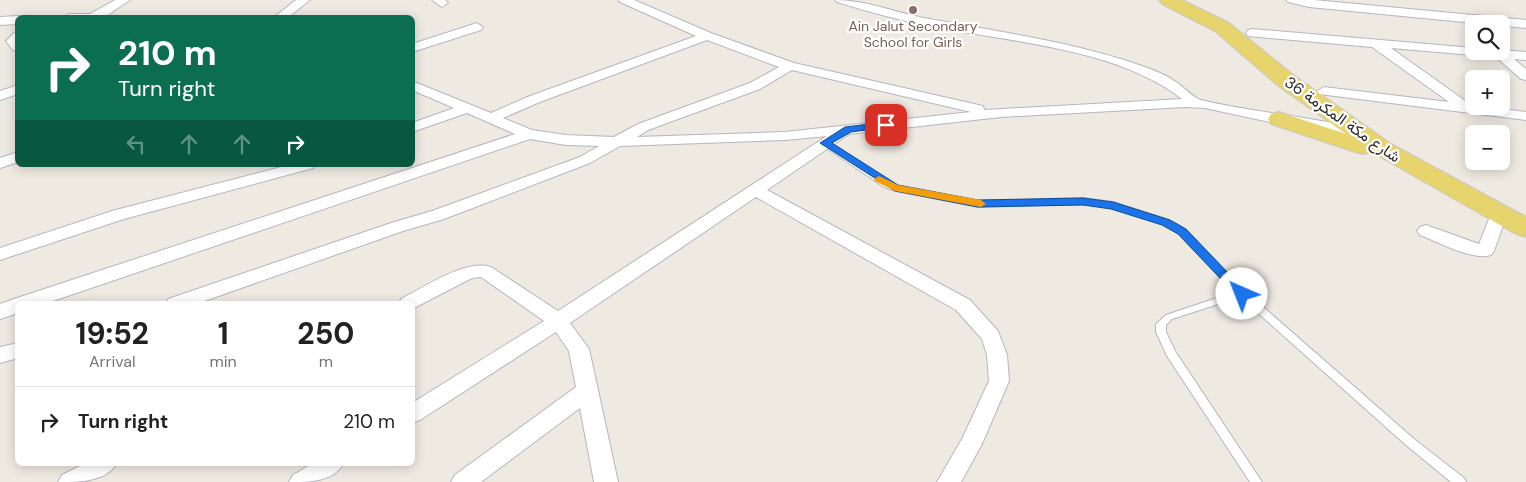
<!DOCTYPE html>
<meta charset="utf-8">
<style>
:root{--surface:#fff;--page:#f2f2f2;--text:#222;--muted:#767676;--line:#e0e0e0}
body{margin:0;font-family:"DM Sans",Vazirmatn,sans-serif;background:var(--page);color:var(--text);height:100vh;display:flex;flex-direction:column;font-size:19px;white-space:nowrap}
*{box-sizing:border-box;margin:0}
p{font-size:16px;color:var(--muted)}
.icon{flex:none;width:28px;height:28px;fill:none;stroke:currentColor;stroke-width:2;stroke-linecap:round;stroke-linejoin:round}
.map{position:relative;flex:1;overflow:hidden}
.drawer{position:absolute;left:15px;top:301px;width:400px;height:165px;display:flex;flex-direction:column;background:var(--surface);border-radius:8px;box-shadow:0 2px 12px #0003}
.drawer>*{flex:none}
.guide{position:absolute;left:15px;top:15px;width:400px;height:152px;border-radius:8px;box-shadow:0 2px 12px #0003;background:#0b6e4f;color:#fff;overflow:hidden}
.tools{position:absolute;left:1465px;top:15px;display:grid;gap:10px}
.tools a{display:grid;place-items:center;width:45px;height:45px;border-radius:8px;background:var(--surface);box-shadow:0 2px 12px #0003;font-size:25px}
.pin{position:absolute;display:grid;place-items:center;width:42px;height:42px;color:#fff;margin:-21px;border-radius:10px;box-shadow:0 2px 8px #0006}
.me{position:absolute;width:55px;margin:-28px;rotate:316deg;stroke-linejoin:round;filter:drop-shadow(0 0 4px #0008)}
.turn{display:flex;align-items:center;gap:18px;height:105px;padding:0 20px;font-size:22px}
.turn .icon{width:65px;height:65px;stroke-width:2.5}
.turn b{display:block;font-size:35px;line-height:42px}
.lanes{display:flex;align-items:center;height:48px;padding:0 20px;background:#0003;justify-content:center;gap:25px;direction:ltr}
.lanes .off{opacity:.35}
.eta{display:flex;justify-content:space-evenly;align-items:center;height:85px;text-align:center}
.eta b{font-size:30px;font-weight:700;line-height:35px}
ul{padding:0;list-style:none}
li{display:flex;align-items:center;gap:15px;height:70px;padding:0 20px;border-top:1px solid var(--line)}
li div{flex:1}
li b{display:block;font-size:19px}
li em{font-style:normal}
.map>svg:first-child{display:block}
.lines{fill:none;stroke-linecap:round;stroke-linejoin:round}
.lane-casing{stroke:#b5b6bf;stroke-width:2}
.street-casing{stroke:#b5b6bf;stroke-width:2}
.primary-casing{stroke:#c8c8c8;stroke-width:2}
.lane{fill:#fff;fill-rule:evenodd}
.street{fill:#fff;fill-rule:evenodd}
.primary{fill:#e7d46d;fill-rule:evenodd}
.route{fill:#1a73e8;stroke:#114b97}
.slow{fill:#f59e0b}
.education-dot{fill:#8d6e63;stroke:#fff;stroke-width:2}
.labels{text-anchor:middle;stroke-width:4.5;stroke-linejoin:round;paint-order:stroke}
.far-education-label{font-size:14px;fill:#785e54;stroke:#fff}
.street-label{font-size:16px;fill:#2d2d2d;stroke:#fff}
</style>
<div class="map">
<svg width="1526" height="482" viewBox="0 0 1526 482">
<rect width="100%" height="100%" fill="#eee9e1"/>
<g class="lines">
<g class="lane-casing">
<path id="lane" d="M822,141H828L890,183L897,186L978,201L1083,198L1113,202L1169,220L1185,229L1245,291L1414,439L1464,478L1466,482H1451L1406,445L1240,297L1172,319L1166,325V332L1175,351L1262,482H1250L1167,356L1156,332V324L1166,315L1235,292L1179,233L1163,224L1112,207L1083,204L978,207L892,190L884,187L822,145L821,143Z"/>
</g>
<g class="street-casing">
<path id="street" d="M115,0H130L103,18H63L69,14H90Z
M296,0H310L287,18H273Z
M432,0H445L448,3L442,7Z
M618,0H634L711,33L794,63L983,106L984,110L1182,99C1122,51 1018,42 944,29C907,22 872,13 837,2L835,0C865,0 894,12 924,18C998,32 1071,41 1142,66C1154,70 1166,75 1176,82C1184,87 1193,98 1201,100C1255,113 1310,116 1364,130L1366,133L1364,136L1359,137L1304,125L1293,127L1205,108L1186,107L1001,117L849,134L767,190L970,300L998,331L1007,355L1009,381L982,444L961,482H937L962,439L989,381L987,355L982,339L956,310L756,197L570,323L589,349L618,482H594L580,408L481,482H451L455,475L576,387L569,351L556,332L420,420L412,423V403L544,321L481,277L472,278L412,309V304H399L401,299C425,287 465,259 491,267L558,311L827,136L785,140L620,146L590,163L444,219L403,231L196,304H166L168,299L391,223L432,211L580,157L599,146L566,145L530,139L44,304H18V313L0,319V304L11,300L515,134L467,113L412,132V123L454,108L412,90V81L491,113L530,96L696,36L620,2ZM707,40L779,67L750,83L638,124L614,137L566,135L532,130L503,118L540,102ZM792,70L971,112L785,132L637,137L648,130L760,89Z
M1286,0H1314L1526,20V28L1309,7L1288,2Z
M18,16L22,18H18V24L0,25V17Z
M477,23L483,27L481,30L412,52V44Z
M1252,29L1474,48V51H1501V50L1526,52V60L1514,59L1526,69V80L1521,79L1496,57L1391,48L1471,105L1526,112V120L1319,94L1317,91L1324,87L1449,102L1372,47L1248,36L1246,33L1248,30Z
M18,32V51L13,50L6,41L14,33Z
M18,85V94L0,100V91Z
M18,152V162L0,168V158Z
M289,165H315L313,168L124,219L0,260V248L112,211Z
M1499,209L1505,210L1507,214L1494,251L1491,255C1472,261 1439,242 1420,235L1417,231L1420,227L1426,225L1479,244L1491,214L1493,210Z
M18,343V358L0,363V347Z
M84,464H116C106,482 78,482 58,482L62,475Z
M312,464H343C333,482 309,482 289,482L293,475Z"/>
</g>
<g class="primary-casing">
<path id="primary" d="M1159,0H1182L1229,23L1292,74L1391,144L1526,217V237L1516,234L1372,152L1363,154L1355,152L1271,124L1268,119L1271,114L1279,112L1346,134L1276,84L1215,31L1162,4Z"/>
</g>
<use href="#lane" class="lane"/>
<use href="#street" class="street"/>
<use href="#primary" class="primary"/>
</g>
<path class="route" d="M886,122L891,125L890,127L851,132L832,143L898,185L978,200L1083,198L1113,202L1170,220L1186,229L1248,294L1242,298L1238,297L1178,234L1162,225L1111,209L1083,205L978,207L895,191L820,143L845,127Z"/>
<path class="slow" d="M879,176L898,185L981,200L986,204L981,207L895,191L875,181L874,179Z"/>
<circle class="education-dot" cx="913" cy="10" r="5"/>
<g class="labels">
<g class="far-education-label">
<text x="913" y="31">Ain Jalut Secondary<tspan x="913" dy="16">School for Girls</tspan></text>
</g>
<g class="street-label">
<text transform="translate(1343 119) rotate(35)" y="6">شارع مكة المكرمة 36</text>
</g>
</g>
</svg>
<div class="tools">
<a><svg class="icon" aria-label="search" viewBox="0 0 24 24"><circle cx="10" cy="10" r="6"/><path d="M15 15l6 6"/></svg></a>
<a>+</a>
<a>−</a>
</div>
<div class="pin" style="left:886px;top:125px;background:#d93025"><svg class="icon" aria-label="arrive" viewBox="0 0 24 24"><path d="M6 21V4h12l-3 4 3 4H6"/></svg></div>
<svg class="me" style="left:1242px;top:294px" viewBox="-20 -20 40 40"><circle r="19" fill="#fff"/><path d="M0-13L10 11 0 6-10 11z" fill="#1a73e8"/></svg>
<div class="guide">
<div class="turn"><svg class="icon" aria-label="right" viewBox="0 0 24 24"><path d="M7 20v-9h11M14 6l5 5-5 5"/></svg><div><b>210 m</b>Turn right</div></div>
<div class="lanes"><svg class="icon off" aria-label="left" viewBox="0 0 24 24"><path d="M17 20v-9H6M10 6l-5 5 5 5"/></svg><svg class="icon off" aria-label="ahead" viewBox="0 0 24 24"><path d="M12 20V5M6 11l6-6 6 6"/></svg><svg class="icon off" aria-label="ahead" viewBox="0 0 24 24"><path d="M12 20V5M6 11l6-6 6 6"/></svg><svg class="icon" aria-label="right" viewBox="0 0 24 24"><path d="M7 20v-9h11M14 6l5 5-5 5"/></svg></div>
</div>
<section class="drawer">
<div class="eta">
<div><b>19:52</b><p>Arrival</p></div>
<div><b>1</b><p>min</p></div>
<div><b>250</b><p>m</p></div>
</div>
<ul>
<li><svg class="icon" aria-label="right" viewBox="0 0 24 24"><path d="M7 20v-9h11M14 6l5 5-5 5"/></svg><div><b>Turn right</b></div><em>210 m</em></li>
</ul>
</section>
</div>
